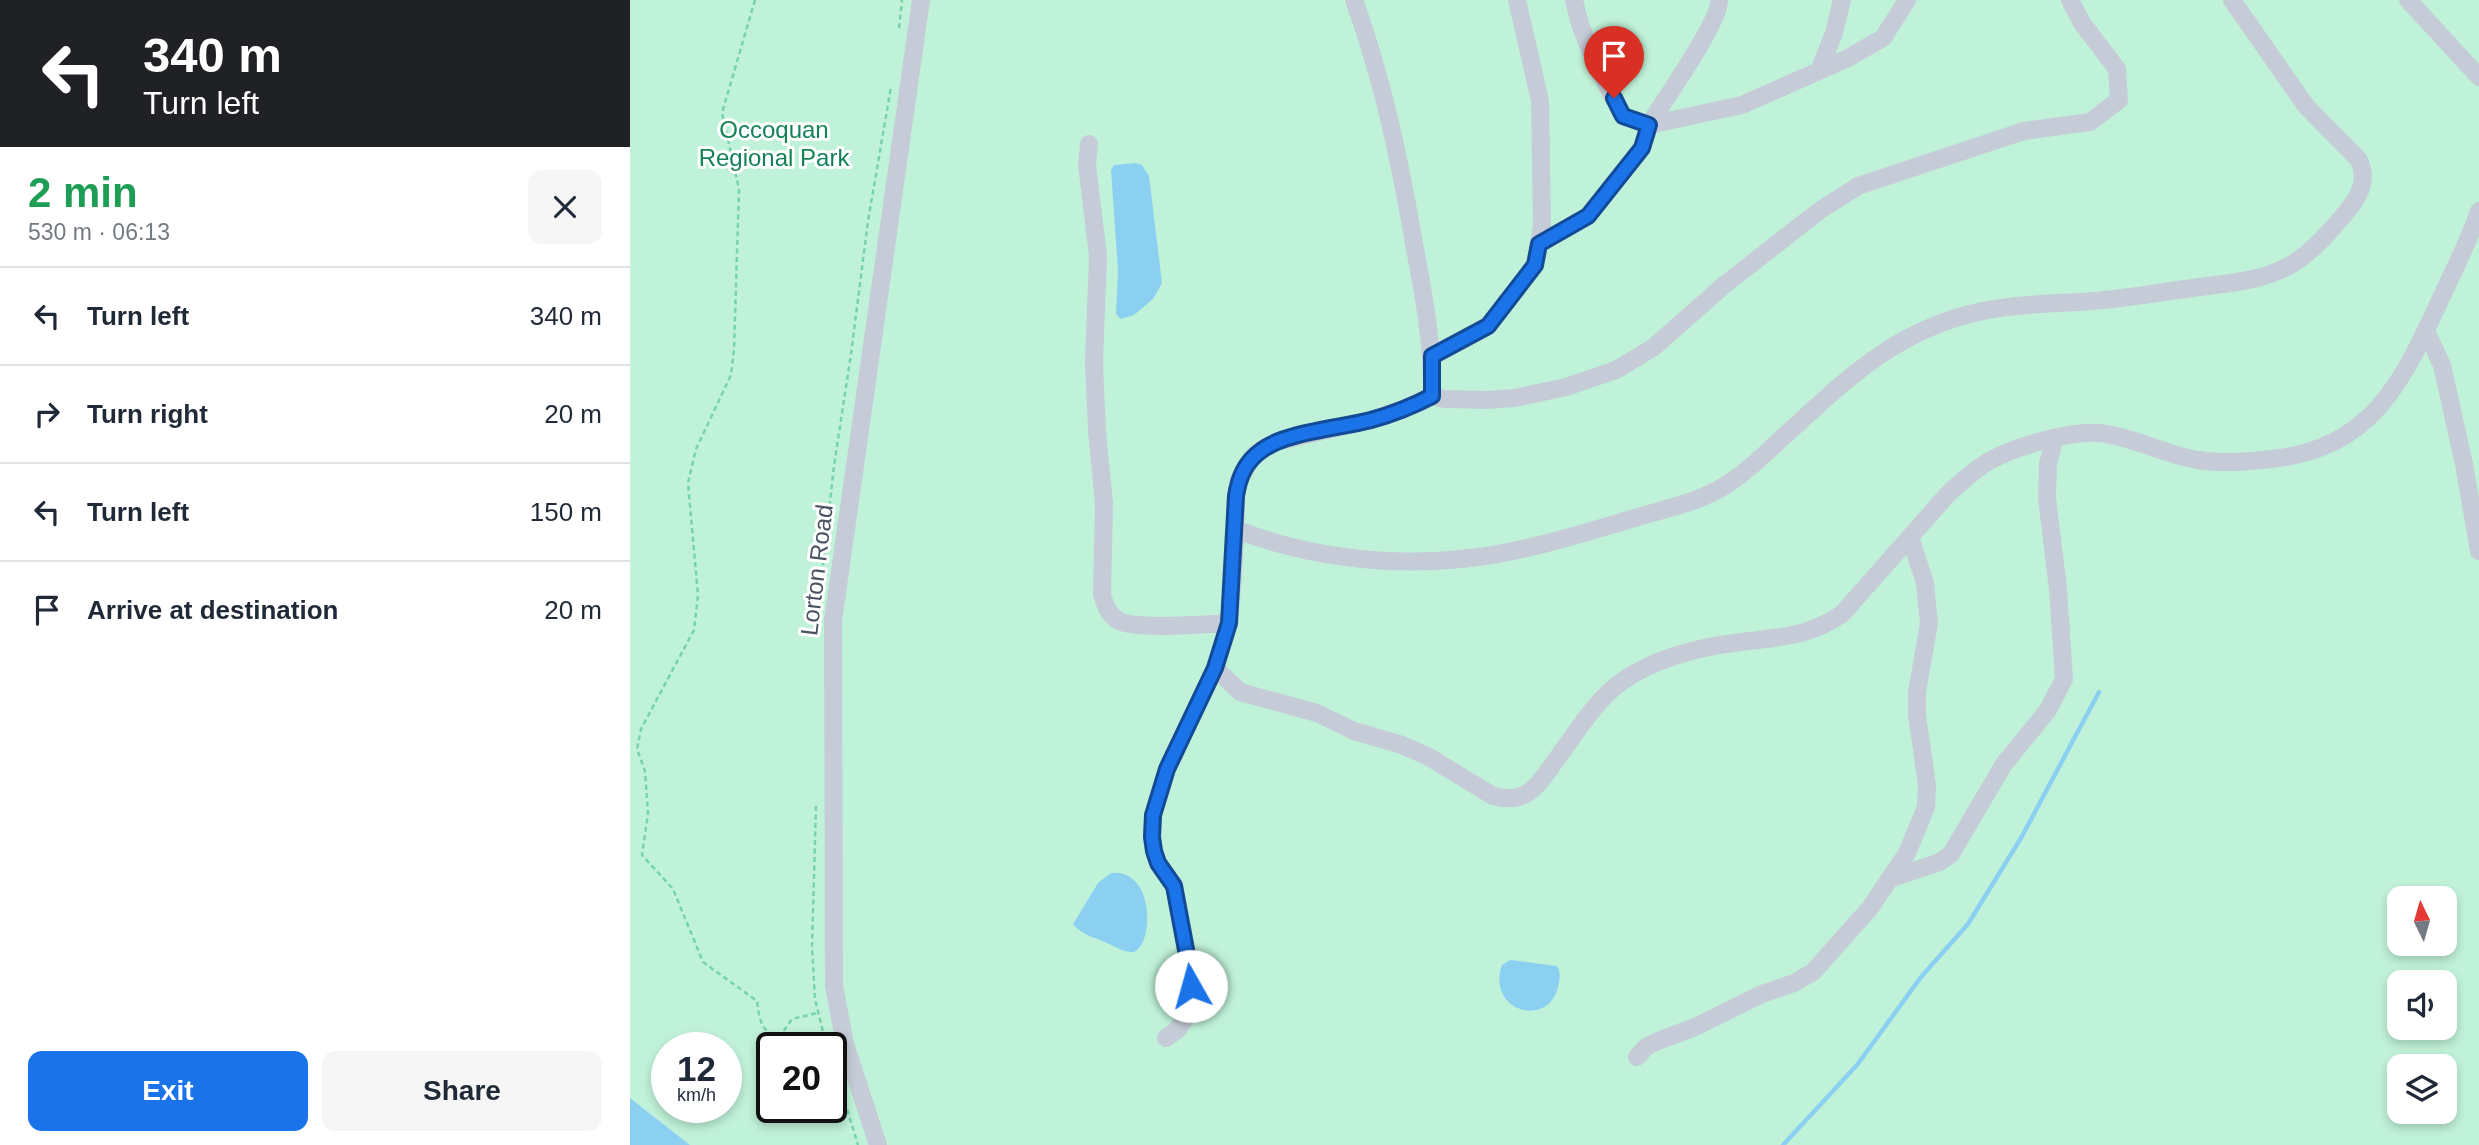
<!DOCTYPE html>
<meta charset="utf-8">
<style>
:root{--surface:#fff;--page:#f6f6f7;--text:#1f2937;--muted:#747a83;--line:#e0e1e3;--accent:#1a73e8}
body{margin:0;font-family:Arial,sans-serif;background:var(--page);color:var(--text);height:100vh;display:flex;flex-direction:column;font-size:26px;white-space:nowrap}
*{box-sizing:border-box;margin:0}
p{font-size:23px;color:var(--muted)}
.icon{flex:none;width:38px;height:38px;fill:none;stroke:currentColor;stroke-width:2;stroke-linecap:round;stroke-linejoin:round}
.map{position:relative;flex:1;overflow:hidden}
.panel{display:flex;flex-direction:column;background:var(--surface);width:630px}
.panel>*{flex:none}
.top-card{background:#202124;color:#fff;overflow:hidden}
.needle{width:46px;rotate:355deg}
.buttons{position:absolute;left:1757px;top:886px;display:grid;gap:14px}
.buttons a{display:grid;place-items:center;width:70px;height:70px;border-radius:14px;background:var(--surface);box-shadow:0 4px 10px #0003;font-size:35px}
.speed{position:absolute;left:21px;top:1032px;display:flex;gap:14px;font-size:35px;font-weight:700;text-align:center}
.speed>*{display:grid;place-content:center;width:91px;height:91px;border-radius:50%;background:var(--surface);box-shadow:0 4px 10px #0003;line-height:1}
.speed small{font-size:18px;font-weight:400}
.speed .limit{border:4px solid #111;border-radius:10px;background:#fff;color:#111}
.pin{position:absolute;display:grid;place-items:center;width:60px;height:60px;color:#fff;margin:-72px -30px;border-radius:50% 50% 50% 0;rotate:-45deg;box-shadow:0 0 7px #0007}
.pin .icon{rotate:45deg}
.me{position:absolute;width:77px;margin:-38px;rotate:353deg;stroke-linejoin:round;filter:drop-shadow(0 0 5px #0008)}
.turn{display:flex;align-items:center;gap:24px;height:147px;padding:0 28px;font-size:32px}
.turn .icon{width:91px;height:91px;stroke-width:2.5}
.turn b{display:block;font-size:49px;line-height:60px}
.round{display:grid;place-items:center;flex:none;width:74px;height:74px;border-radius:14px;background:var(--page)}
.headline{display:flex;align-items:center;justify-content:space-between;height:119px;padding:0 28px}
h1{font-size:42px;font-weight:700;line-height:52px;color:#1e9e55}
.button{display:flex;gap:14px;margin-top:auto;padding:14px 28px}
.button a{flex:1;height:80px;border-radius:14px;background:var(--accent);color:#fff;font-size:28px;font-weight:700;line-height:80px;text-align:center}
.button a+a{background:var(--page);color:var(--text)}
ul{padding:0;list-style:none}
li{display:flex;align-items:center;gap:21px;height:98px;padding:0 28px;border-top:2px solid var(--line)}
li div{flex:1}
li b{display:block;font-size:26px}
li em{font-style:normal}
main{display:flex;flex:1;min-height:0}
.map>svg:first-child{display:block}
.green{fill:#c0f2d9;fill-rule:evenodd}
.water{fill:#8bd0f1}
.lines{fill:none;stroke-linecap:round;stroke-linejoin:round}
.stream{stroke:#8bd0f1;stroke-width:4.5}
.path{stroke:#76d2af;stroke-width:2.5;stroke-dasharray:5 3.5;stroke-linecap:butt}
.minor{stroke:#c5ccd7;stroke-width:18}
.route-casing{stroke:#114b97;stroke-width:18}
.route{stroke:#1a73e8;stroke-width:12}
.labels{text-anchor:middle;stroke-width:6;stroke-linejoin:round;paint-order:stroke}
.park-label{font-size:24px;fill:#138257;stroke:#fff}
.street-label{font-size:24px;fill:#485261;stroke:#fff}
</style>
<main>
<section class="panel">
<div class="top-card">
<div class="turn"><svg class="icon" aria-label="left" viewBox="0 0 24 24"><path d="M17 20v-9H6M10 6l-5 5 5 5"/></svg><div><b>340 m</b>Turn left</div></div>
</div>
<div class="headline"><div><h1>2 min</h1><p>530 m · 06:13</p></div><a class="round"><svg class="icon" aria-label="close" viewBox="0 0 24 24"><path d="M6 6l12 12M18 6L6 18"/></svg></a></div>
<ul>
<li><svg class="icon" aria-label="left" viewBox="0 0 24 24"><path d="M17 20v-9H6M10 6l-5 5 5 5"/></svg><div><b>Turn left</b></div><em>340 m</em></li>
<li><svg class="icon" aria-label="right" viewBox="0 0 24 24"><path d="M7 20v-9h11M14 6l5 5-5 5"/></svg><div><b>Turn right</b></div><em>20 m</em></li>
<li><svg class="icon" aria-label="left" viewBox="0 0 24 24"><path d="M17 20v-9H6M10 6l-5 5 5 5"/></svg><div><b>Turn left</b></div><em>150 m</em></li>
<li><svg class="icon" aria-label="arrive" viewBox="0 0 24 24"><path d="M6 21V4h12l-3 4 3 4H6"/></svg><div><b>Arrive at destination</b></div><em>20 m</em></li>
</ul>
<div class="button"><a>Exit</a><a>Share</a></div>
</section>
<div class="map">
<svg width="1849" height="1145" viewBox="0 0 1849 1145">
<rect width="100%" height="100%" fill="#f4f2f2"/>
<path class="green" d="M0,0H1849V1145H60L0,1098ZM1769,898H1815V943H1769ZM1769,982H1815V1027H1769ZM37,1048H96V1108H37ZM142,1048H201V1108H142ZM1769,1066H1815V1111H1769Z"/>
<path class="water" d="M505,163L512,165L519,176L532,283L523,299L504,315L490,319L486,314L488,271L481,170L484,165Z
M481,873C527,869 523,948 503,952C495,953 484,946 477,943C466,938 450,934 443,924L468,883Z
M880,960L927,966C931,973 930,979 928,987C918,1029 856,1011 872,965Z
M0,1098L60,1145H0Z"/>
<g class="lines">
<path class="stream" d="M1153,1145L1227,1065L1291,977L1338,924L1391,838L1469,692"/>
<path class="path" d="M125,0L92,113L109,189L104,350L101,375L66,449L58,483L68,595L64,630L11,729L7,749L15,771L18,813L12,855L43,889L73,962L127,1001C129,1017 131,1036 151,1035L162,1019L187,1013
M269,28L272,0
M191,582L204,466L221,354L238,221L261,87
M186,806L182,946L185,999L197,1048
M205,1069L228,1145"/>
<path class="minor" d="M724,0C752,77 769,157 783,238C793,291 803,342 802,396
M1778,0L1849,77
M1189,71L1204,33L1212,0
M1019,125L1112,105L1218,58L1253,38L1277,0
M1019,125C1032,103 1091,21 1089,0
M459,144L457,165L468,256L464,362L467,432L474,504L472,594C475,605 478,614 489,621C506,630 577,624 599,623
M909,244L958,216L1012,148L1019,125L993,116C974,79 952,41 944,0
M1796,331L1812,365L1834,464L1849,551
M802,356L858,326L905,265L912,226L910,101L887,0
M605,529C674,556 756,567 831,559C887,554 944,536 998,520C1032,509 1070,503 1099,483C1119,470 1136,453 1153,437C1211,385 1258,336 1336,315C1373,305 1411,304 1450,302C1490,300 1530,292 1570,287C1599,283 1630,281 1657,267C1679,255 1697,235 1713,216C1728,199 1739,182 1729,160L1676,106L1602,0
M585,668L610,692L687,713L724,731L772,745L799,757L863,796C874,799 884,800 894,795C908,788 917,772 926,760C946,733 964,702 991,682C1026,657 1069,647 1111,642C1150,637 1178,637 1212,614L1318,494C1331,482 1344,470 1359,461C1386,446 1446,428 1476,434C1508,439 1536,455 1568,460C1593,464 1617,462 1641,459C1742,449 1773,381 1811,298C1824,270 1839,241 1849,211
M1262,878L1310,862L1321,854L1374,764L1418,710L1434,679L1428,589L1417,498L1418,464L1425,438
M536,1038L547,1030L554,1020L558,1010L560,971L544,885L528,863L524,851L522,837L523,815L537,769L585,668L599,623L604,563L606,496L609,480L622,458L634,448L649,441L741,420L771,410L802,396L815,399L856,400L885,398L936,387L986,370L1024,347L1093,286L1189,211L1228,186L1394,131L1460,122L1489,100L1487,69L1452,23L1440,0
M1007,1057L1016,1047L1028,1041L1065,1027L1132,994L1164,983L1183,972L1240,908L1277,853L1296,807L1297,785L1287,715V692L1299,623L1295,583L1280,537
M248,1145L215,1044L204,986L203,621L291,0"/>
</g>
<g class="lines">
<g class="route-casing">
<path id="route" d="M561,986L560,971L544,886L528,863L524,851L522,837L523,815L537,769L585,668L599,623L606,496C609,477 615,462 632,450C656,432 711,428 741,420C763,414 783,406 802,396V356L858,326L905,265L909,244L958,216L1012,148L1019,125L993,116L984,98"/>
</g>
<use href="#route" class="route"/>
</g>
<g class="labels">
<g class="park-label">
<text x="144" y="138">Occoquan<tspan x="144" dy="28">Regional Park</tspan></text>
</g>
<g class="street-label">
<text transform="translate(187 570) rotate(-83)" y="8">Lorton Road</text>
</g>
</g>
</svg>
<div class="buttons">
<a><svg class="needle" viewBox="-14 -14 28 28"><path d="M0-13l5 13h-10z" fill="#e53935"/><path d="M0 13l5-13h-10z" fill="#747a83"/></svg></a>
<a><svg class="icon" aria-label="sound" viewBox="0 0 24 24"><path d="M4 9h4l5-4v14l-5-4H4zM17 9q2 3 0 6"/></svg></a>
<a><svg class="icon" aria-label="layers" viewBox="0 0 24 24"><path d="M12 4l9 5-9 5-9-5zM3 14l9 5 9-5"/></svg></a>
</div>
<div class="speed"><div>12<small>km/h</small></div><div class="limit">20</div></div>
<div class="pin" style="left:984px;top:98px;background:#d93025"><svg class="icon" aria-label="arrive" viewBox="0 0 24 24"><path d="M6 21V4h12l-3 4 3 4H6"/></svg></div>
<svg class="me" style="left:561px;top:986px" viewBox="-20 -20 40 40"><circle r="19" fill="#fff"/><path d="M0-13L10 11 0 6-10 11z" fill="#1a73e8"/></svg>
</div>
</main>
